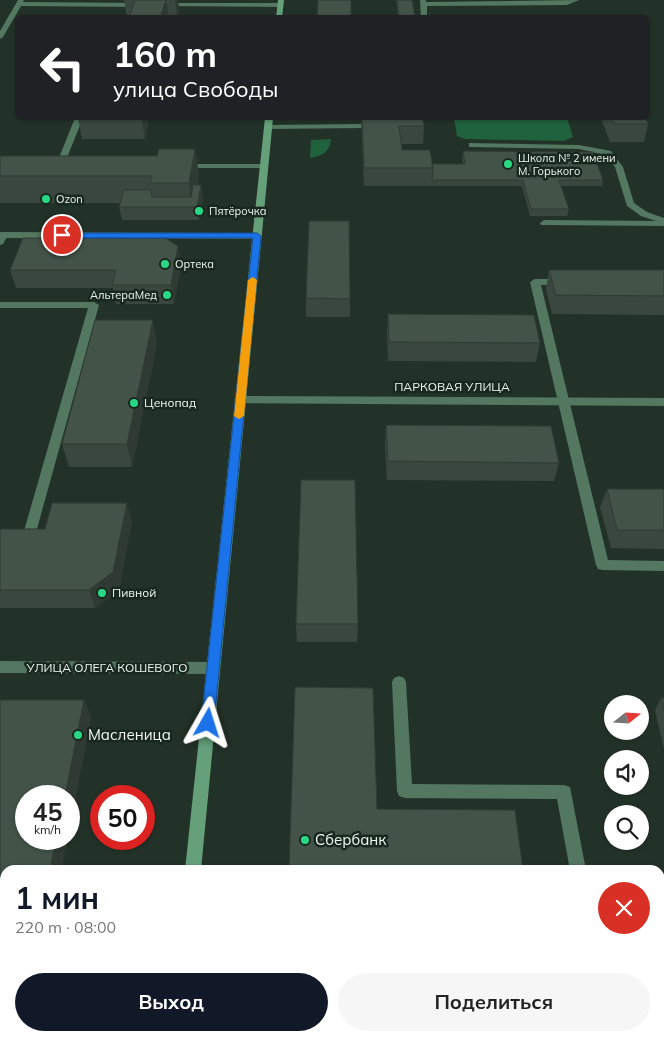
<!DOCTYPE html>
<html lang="ru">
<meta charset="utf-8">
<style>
:root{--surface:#fff;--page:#f6f6f6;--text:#222;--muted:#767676;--accent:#111827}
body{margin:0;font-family:Mulish,sans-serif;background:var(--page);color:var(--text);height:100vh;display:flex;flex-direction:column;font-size:19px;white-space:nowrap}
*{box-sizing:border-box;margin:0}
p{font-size:16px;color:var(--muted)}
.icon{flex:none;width:28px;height:28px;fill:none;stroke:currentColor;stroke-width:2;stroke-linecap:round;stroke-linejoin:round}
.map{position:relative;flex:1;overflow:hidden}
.panel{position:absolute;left:0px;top:865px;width:665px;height:176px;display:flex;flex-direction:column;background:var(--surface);border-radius:15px 15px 0 0;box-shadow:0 1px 4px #0004}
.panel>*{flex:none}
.banner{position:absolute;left:15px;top:15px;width:635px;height:105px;border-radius:8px;box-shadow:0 1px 4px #0004;background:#202124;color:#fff;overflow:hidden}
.needle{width:32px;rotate:72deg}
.controls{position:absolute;left:604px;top:695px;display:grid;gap:10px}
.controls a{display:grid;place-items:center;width:45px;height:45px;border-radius:50%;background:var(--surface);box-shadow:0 1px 4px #0004;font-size:25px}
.speed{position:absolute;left:15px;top:785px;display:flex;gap:10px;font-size:25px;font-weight:700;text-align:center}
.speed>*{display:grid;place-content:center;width:65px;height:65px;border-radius:50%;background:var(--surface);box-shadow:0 1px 4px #0004;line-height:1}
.speed small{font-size:12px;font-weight:400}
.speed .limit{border:8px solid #d22;background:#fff;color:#111}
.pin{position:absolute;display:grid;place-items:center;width:42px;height:42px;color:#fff;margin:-21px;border:2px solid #fff;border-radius:50%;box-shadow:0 1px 5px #0007}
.me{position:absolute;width:55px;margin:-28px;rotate:6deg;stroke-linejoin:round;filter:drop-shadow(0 0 4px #0008)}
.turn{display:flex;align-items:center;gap:18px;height:105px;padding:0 15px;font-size:22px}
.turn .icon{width:65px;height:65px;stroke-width:2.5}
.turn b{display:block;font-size:35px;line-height:42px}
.round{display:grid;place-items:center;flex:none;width:52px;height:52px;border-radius:26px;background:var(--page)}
.summary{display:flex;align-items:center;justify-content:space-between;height:85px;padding:0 15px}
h1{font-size:30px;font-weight:700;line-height:38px;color:var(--accent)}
.button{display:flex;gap:10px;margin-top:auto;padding:10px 15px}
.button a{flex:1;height:58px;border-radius:30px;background:var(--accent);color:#fff;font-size:20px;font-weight:700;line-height:58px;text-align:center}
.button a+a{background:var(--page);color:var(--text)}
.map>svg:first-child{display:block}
.green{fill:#20623e}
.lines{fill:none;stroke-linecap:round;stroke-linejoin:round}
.lane{fill:#537760;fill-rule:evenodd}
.street{fill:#537760;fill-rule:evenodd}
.secondary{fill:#65a07b;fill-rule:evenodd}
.wall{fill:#3a473e}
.shaded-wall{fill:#2f3a32}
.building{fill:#435348;stroke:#2f3a32}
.route{fill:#1a73e8;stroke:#114b97}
.slow{fill:#f59e0b}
.poi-dot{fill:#29d885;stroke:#19281f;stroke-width:2}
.labels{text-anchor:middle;stroke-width:5;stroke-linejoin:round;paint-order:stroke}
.far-poi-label{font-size:11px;fill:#eef8f1;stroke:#19281f;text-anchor:start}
.street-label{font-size:12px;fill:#eef8f1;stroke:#19281f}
.poi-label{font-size:12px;fill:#eef8f1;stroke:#19281f;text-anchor:start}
.near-poi-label{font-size:15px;fill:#eef8f1;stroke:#19281f;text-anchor:start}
</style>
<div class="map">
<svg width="664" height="1041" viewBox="0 0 664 1041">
<rect width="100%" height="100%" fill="#233228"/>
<path class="green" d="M454,118H567L573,137L564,141L465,139L457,136Z
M331,139C330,152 322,156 310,158L311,140Z
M272,1036H495L496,1041H272Z"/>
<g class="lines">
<path class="lane" d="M18,0H24L23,2L141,3L144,5L141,7L21,6L3,37L0,39V31Z
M420,0H426V2L579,0L567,5L427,6V18H421Z
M163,3H281L284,5L281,7L161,6L160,5Z
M75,118H83L64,165L57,167L56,165Z
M361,124H364V128L268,129L264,127L268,125Z
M469,143L579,145L611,151L623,167L634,203L647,212L664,218V226L541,225L540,223L544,220L656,221L641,216L627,206L615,167L605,155L579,149L472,147H469Z
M179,164H264L268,166L264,168H179Z
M3,232L8,235L3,244L0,245V233Z
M535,279H564L569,282L564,285H541L608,560L664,561V571L603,570L598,569L596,565L530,282Z
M0,302H94L99,305L35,536L33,539L29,541H0V531H24L88,308H0Z
M399,676L404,678L406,682L412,784L564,785L570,787L586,870H570L557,799L405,798L399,796L397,791L392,682L394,678Z
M660,975H664V993H660Z"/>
<path class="street" d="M0,232L257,233L262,236L257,239L0,238Z
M240,396L664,398V406L236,403L234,400L236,397Z
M0,661L213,662L218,664L220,668L218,672L213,674L0,673Z"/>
<path class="secondary" d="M278,0H284L282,18H276Z
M265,118H273L201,870H185Z
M166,1036H184V1041H166Z"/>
</g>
<path class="wall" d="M124,0H178L179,10L177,18H127Z
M396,0H412L415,18H398Z
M78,118H147L148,126L145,139H82Z
M361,118H423L424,126L423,144H401L402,150L432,164H463L462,158L463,151L603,180L602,186H561L569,209L567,216H530L522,186H364Z
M601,118H645L648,124L644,142H610Z
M195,149L199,175L197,185H201L203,198L199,220H122L119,207L120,203H0V156H157Z
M181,265L174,304H116L113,288H16L10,270Z
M549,270H664V315L552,314L546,289Z
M306,298L350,299V317H306Z
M388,314L540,343L536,362L388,361L387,333Z
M157,343L132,467H69L62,444Z
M386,425L559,463L554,481L387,480L385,444Z
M607,489H664V549L611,548L600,507Z
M132,521L119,590L95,608H0V529H45Z
M296,624H358L357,642H297Z
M661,698H664V749L655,710Z
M0,700H84L91,717L69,831V796L26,839H67L61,870H5V928H0Z"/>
<path class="shaded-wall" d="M166,0L169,18H160Z
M175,0H178L179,10L177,18Z
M141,118H147L148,126L145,139Z
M195,149L199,175L193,207H192L189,183Z
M201,185L203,198L199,220L197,207Z
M178,246L181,265L174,304L171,285Z
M153,320L157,343L132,467L127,444Z
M127,503L132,521L119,590L95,608L89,590Z
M84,700L91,717L69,831V796H65Z
M56,839H67L61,870H50Z
M16,1036H29L28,1041H15Z"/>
<path class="building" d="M135,0H166L160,18H129Z
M318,0H351V18H317Z
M397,0H412L415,18H399Z
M498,17H570V18H498Z
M362,118H423L424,126H399L402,150H430L433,168H364Z
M612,118H645L648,124H614Z
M159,149H195L189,183H150L152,176H0V156H157Z
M463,151L593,152L603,180H559L569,209H531L523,180H432L433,168L432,164H465Z
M193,185H201L197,207H119L124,190H151L152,197H191Z
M309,221H349L350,299L306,298Z
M23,238H165L178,246L171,285H112L116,270H10Z
M549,270H664V296L556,295Z
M388,314L534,315L540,343L389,342Z
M95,320H153L127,444H62Z
M386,425L551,426L559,463L388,461Z
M301,480H355L358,624H296Z
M607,489H664V530H617Z
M52,503H127L113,572L89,590H0V529H45Z
M295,687L373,688L377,809L515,810L523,870H289Z
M661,698H664V711Z
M0,700H84L65,796H26V839H56L50,870H5V915H0Z
M0,1003L5,1004V1036H16L15,1041H0Z"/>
<path class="route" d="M59,233H257L261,236L214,723L212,727L208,729L203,727L201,723L253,238H62L58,235Z"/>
<path class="slow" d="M253,277L257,280L244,416L239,419L234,416L248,280Z"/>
<g class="poi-dot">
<circle cx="508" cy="164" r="5"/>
<circle cx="46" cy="199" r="5"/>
<circle cx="199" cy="211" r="5"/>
<circle cx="165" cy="264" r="5"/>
<circle cx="167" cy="295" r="5"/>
<circle cx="134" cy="403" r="5"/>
<circle cx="102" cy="593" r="5"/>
<circle cx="78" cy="735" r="5"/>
<circle cx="305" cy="840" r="5"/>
</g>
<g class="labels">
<g class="far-poi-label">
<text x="518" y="162">Школа № 2 имени<tspan x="518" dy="13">М. Горького</tspan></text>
<text x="56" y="203">Ozon</text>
<text x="209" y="215">Пятёрочка</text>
<text x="175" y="268">Ортека</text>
<text x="157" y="299" text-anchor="end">АльтераМед</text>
</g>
<g class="street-label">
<text x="452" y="391">ПАРКОВАЯ УЛИЦА</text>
<text x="107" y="672">УЛИЦА ОЛЕГА КОШЕВОГО</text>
</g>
<g class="poi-label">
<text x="144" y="407">Ценопад</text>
<text x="112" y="597">Пивной</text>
</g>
<g class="near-poi-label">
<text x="88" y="740">Масленица</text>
<text x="315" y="845">Сбербанк</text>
</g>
</g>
</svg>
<div class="controls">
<a><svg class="needle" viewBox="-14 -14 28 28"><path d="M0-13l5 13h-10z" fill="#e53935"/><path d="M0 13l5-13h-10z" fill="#767676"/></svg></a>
<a><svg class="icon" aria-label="sound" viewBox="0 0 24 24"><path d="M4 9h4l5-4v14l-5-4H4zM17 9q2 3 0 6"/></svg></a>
<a><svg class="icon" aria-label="search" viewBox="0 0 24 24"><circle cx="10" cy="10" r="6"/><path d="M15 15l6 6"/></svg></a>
</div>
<div class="speed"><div>45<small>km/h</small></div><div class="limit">50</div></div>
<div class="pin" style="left:62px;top:235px;background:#d93025"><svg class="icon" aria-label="arrive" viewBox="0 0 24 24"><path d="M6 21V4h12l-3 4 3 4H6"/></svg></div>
<svg class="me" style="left:208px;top:723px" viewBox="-20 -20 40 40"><path d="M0-17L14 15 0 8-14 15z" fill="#1a73e8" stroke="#fff" stroke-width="4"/></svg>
<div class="banner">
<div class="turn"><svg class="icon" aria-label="left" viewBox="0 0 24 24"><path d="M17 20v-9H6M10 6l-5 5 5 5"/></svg><div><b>160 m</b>улица Свободы</div></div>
</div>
<section class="panel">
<div class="summary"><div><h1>1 мин</h1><p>220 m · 08:00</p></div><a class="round" style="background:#d93025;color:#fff"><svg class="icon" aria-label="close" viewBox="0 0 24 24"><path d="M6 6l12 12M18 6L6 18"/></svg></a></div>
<div class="button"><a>Выход</a><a>Поделиться</a></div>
</section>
</div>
